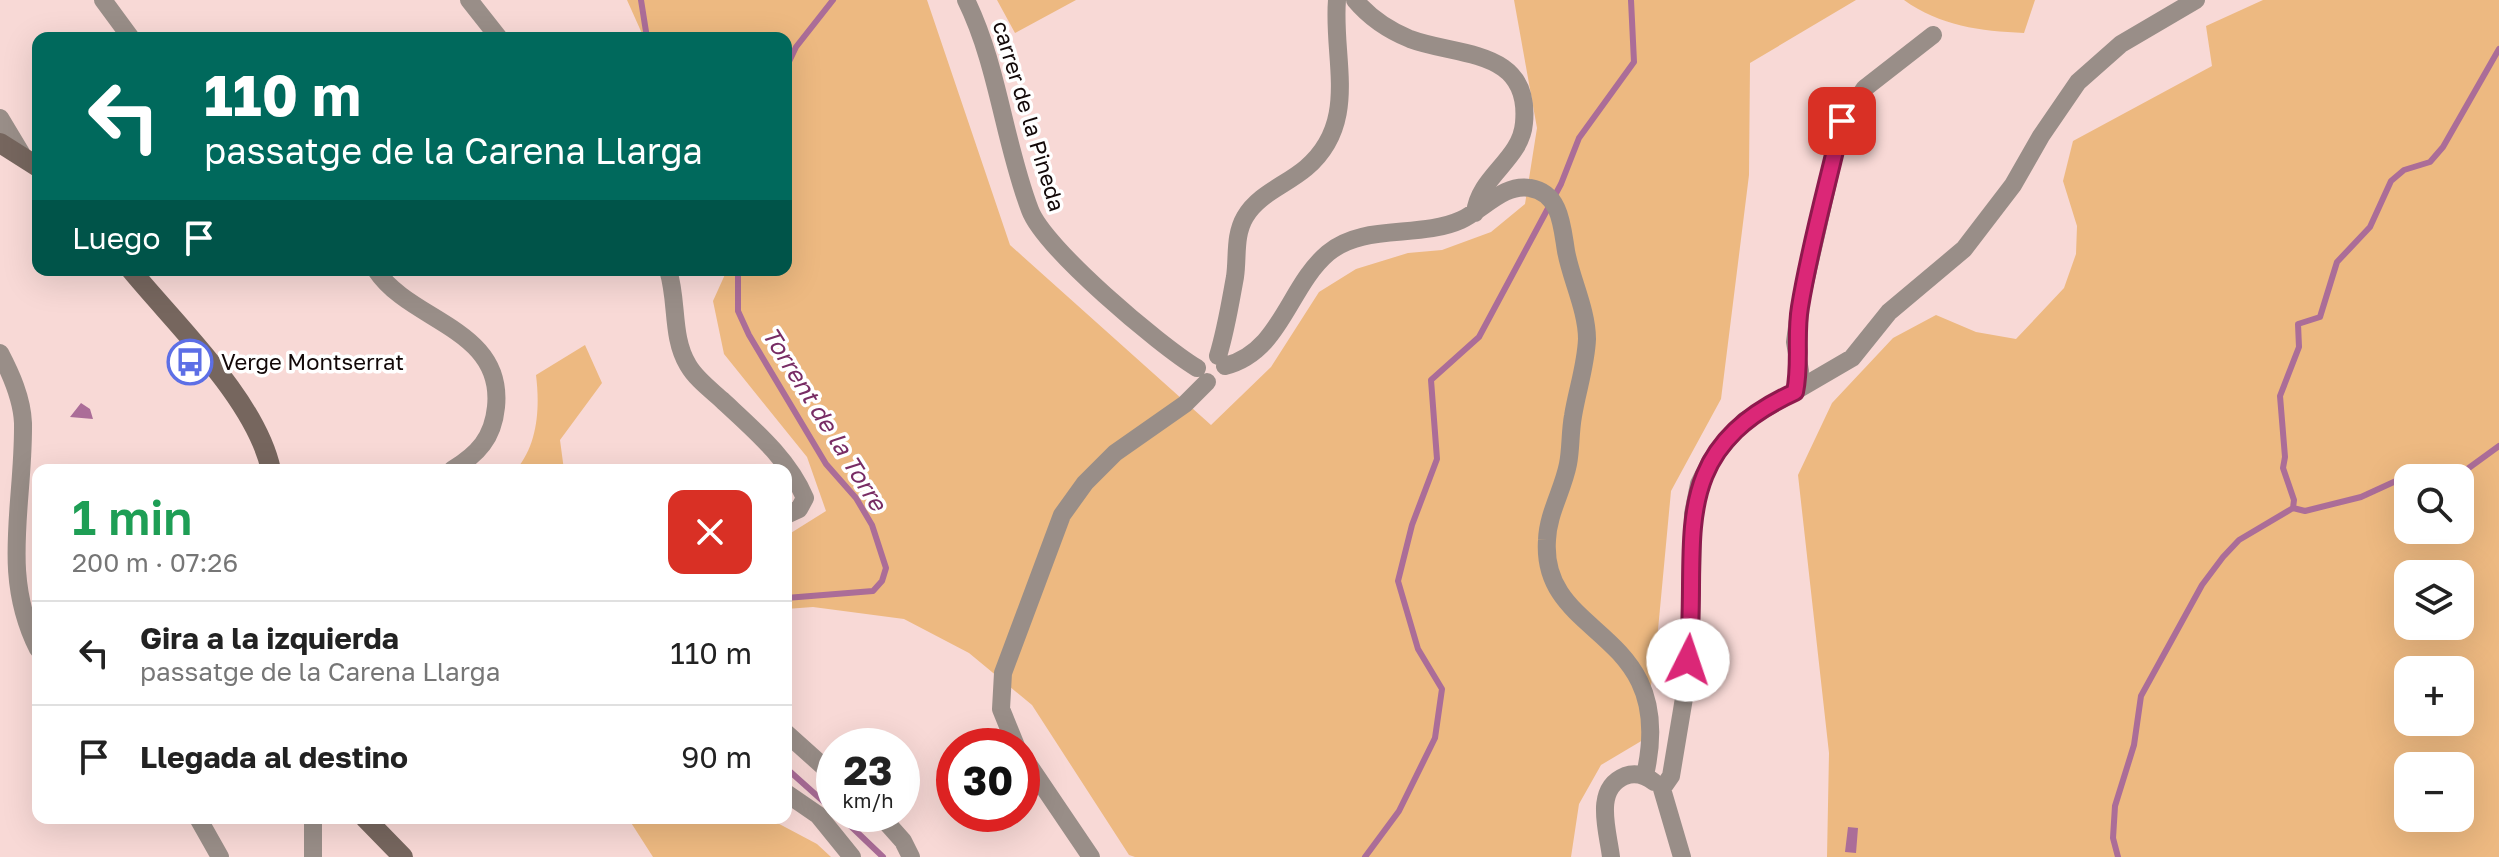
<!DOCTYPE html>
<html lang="es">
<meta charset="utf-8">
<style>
:root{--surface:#fff;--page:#f2f2f2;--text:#222;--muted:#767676;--line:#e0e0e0}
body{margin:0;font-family:"Golos Text",sans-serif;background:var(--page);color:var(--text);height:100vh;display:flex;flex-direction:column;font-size:30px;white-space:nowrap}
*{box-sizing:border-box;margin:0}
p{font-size:26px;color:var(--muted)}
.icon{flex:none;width:44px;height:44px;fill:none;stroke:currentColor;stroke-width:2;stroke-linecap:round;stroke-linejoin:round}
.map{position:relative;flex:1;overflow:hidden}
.panel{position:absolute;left:32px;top:464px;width:760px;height:360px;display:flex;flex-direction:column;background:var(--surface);border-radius:16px;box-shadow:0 8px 32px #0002}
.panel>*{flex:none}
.hud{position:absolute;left:32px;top:32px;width:760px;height:244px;border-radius:16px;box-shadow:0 8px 32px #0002;background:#00695c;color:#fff;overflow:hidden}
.controls{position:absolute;left:2394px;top:464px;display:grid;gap:16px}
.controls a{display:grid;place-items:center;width:80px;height:80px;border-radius:16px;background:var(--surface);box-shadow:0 8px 32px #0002;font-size:40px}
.speed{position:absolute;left:816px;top:728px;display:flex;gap:16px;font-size:40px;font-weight:700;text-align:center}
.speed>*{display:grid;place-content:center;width:104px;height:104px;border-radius:50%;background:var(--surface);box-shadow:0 8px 32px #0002;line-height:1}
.speed small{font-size:20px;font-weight:400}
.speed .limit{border:12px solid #d22;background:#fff;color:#111}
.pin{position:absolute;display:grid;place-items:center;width:68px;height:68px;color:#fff;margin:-34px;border-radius:16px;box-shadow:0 4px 12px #0006}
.me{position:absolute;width:88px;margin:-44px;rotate:4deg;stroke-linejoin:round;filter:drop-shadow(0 0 6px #0008)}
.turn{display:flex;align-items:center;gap:28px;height:168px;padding:0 40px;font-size:36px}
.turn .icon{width:104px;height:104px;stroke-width:2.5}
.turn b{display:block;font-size:56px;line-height:68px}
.then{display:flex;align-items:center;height:76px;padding:0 40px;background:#0003;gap:16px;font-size:30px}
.round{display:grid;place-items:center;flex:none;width:84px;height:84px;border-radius:16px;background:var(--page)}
.headline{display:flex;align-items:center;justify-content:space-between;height:136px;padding:0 40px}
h1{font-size:48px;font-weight:600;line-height:60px;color:#1e9e55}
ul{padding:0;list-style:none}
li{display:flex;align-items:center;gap:24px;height:104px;padding:0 40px;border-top:2px solid var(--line)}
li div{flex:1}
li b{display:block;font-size:30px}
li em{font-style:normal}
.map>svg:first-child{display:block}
.green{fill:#edb981;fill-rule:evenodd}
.water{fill:#ab6d98}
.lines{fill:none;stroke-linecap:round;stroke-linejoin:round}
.stream{stroke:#ab6d98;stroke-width:6}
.street{stroke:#998e88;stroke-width:18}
.secondary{stroke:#76665e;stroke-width:20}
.route-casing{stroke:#8e194d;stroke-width:20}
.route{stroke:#db2777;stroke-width:14}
.labels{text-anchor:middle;stroke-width:7;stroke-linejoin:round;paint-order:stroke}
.street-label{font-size:22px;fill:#120808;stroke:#fff}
.poi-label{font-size:22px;fill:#120808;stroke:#fff;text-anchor:start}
.water-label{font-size:24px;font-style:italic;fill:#782c64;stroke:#fff}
</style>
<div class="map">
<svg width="2499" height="857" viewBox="0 0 2499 857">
<rect width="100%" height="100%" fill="#f8d9d6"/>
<path class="green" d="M627,0H927L1010,245L1211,425L1271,367L1319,292L1356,269L1408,253L1442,250L1491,232L1525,204L1537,128L1514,0H1856L1750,63L1749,175L1721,399L1671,491L1656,651L1643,740L1601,765L1579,804L1571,857H1135L1129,855L1032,705L969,653L904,619L813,607L786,609V536L826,511L807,457L724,354L713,301L727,270H786V38H644Z
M997,0H1076L1015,33Z
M1904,0H2035L2024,33C1980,31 1940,26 1904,0Z
M2263,0H2499V857H1827L1829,753L1798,475L1832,403L1893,338L1936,315L1976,332L2016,339L2064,288L2076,254L2077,226L2063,181L2073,141L2212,66L2206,26ZM2408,478H2460V530H2408ZM2408,574H2460V626H2408ZM2408,670H2460V722H2408ZM2408,766H2460V818H2408Z
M585,345L602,383L560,440L564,470H516C538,444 540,408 536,375Z
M628,818H768L817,844L831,857H653Z"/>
<path class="water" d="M81,403L90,409L93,419L70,417Z
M1848,827L1858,828L1856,853L1845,852Z"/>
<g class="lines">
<path class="stream" d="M641,0L647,38
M786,68L796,47L833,0
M738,270V311L749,335L826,464L856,498L872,525L886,568L882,581L873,591L786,598
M2293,508L2305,511L2361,497L2409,475L2466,470L2499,446
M786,768L834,811
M838,814L883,857
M1365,857L1399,811L1435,738L1442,689L1418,649L1398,581L1412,525L1437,459L1431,380L1479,337L1561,184L1579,138L1634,62L1631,0
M2118,857L2113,838L2115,806L2134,745L2141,696L2202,585L2223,557L2239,540L2293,508L2294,500L2283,468L2285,457L2280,396L2299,347L2298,324L2320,317L2337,262L2370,227L2391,181L2404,170L2430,162L2443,147L2499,49"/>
<path class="street" d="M103,0L131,38
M469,0L499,38
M966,0C998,65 1004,142 1030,210C1044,248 1159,345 1197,368
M1355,0C1370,18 1388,30 1410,39C1458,57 1531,48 1524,123C1521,160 1479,176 1475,213
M0,118L21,153
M376,270C410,322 504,328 496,407C493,438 478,454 452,470
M668,270C678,301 671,337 688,365C696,379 711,390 722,400C753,429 788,458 805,498L799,509L786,515
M0,353C11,374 22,398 23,423C24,506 0,574 38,649
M1218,356C1226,330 1230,304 1235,277C1238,257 1234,236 1245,217C1258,194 1286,185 1306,168C1360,122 1332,59 1337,0
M1225,366C1281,352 1288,287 1328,253C1364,223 1419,239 1461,220C1483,210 1504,183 1530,188C1561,193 1562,227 1566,251C1571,279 1587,310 1587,339C1586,365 1577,391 1573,416C1570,432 1571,449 1568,464C1563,490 1548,513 1547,540C1540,641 1679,626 1645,775
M1795,392L1800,371L1795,342L1800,305L1842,121L1865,88L1933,35
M786,733L834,776
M1016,746L1001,709L1003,673L1062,515L1085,483L1115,453L1185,404L1207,382
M1022,755L1091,857
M1662,789L1671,776L1686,686L1691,634L1693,514L1699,484L1711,460L1744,421L1852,358L1889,312L1964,249L2013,185L2041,136L2078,82L2121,44L2196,0
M1662,789L1682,857
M786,793L818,815L852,857
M879,814L903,841L911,857
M198,818L220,857
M313,857V818
M1611,857C1608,831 1593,789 1625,776C1636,772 1645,775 1654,782"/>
<path class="secondary" d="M0,143L38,167
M131,270C177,326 256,400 271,470
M365,818L403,857"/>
</g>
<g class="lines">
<g class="route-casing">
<path id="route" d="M1688,660C1700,542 1662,453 1795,392C1801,364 1795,336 1800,307C1810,245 1828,183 1842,121"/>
</g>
<use href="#route" class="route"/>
</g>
<defs>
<g id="bus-ring" transform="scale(2.3)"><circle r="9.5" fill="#fff" stroke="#5d6fe6" stroke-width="1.5"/><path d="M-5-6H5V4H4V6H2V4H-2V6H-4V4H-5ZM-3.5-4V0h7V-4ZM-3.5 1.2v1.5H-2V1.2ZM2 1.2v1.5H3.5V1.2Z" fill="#5d6fe6"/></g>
</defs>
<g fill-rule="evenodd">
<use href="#bus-ring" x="190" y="362"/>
</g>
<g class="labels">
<g class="street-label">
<text transform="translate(1029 116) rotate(73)" y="8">carrer de la Pineda</text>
</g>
<g class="poi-label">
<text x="221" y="370">Verge Montserrat</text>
</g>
<g class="water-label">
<text transform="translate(824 419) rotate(58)" y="8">Torrent de la Torre</text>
</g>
</g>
</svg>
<div class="controls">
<a><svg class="icon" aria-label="search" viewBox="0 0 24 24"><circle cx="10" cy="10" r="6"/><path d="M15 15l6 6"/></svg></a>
<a><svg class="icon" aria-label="layers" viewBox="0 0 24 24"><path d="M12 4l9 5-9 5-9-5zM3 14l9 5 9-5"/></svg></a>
<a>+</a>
<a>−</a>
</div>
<div class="speed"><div>23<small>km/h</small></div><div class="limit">30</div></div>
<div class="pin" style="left:1842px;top:121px;background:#d93025"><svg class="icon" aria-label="arrive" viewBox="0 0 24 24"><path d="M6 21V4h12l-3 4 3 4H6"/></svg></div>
<svg class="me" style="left:1688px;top:660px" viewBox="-20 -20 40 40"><circle r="19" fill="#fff"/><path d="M0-13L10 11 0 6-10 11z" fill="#db2777"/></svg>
<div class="hud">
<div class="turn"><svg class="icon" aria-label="left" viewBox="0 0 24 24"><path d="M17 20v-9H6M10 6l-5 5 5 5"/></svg><div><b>110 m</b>passatge de la Carena Llarga</div></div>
<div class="then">Luego<svg class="icon" aria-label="arrive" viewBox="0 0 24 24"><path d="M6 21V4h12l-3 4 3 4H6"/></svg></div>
</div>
<section class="panel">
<div class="headline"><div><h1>1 min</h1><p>200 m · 07:26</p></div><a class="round" style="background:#d93025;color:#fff"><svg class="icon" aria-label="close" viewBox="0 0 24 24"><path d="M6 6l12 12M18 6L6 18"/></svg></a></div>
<ul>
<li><svg class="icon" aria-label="left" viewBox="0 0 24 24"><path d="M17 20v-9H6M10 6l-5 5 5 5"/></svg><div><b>Gira a la izquierda</b><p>passatge de la Carena Llarga</p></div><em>110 m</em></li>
<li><svg class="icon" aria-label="arrive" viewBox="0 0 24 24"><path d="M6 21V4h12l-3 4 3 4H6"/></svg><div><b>Llegada al destino</b></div><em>90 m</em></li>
</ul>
</section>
</div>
